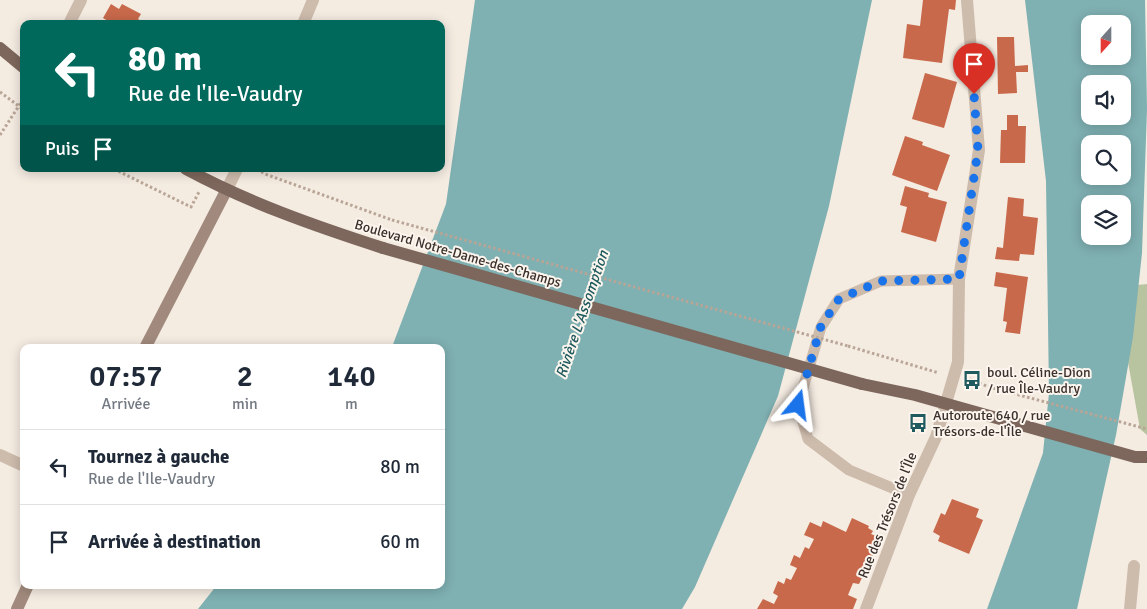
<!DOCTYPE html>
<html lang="fr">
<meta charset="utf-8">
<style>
:root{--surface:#fff;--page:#f2f2f3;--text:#1f2937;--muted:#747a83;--line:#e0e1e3}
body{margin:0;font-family:Signika,sans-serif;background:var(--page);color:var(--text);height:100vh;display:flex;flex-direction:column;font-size:19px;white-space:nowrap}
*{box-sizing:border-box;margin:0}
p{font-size:16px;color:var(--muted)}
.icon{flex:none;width:28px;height:28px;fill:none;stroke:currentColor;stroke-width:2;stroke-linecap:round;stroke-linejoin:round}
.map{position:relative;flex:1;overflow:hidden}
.side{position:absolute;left:20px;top:344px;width:425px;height:245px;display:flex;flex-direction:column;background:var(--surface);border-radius:10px;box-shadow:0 2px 12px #0003}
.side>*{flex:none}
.top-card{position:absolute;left:20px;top:20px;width:425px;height:152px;border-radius:10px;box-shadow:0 2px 12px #0003;background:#00695c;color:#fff;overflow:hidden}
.needle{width:32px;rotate:201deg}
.tools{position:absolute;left:1081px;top:15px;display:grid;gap:10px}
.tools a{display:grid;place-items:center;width:50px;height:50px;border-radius:10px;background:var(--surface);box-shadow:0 2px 12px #0003;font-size:25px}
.pin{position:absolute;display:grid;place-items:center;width:42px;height:42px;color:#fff;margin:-51px -21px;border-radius:50% 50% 50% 0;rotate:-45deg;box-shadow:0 0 5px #0007}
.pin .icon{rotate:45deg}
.me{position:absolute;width:55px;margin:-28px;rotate:16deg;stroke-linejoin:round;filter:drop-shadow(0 0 4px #0008)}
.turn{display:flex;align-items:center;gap:18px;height:105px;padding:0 25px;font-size:22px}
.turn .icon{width:65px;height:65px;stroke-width:2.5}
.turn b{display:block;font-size:35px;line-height:42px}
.then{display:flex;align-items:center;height:48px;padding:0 25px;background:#0003;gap:10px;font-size:19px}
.eta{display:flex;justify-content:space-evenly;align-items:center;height:85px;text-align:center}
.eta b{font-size:30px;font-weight:600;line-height:35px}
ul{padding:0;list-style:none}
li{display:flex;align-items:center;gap:15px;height:75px;padding:0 25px;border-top:1px solid var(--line)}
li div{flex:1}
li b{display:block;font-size:19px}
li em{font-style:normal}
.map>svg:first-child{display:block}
.green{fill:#b8c4a0}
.water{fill:#7fb0b2;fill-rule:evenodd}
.building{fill:#c8694b}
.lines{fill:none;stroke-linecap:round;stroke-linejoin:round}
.path{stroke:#b9a596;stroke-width:3;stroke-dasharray:2.5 2.5;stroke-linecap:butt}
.lane{stroke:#cdbbac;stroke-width:11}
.street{stroke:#cdbbac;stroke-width:12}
.secondary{stroke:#a18a7d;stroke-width:12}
.primary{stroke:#7d675c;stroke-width:12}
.path-bridge{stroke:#b9a596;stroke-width:3;stroke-dasharray:2.5 2.5;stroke-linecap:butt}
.primary-bridge{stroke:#7d675c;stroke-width:12}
.route{stroke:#1a73e8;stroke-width:9;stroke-dasharray:0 16.2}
.labels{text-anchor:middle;stroke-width:4;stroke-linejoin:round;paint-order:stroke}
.street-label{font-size:14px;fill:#3b302b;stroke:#fbf5ee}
.poi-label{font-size:14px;fill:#3b302b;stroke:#fbf5ee;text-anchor:start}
.water-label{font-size:15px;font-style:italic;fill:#1f5a5e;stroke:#fbf5ee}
</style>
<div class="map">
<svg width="1147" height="609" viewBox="0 0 1147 609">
<rect width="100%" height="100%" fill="#f4ebe1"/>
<path class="green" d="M1147,284V435L1140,429L1128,362L1138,285Z"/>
<path class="water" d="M475,0H872L829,206L778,396L695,587L682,609H198L217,585H441V348L392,347L446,204Z
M1025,0H1145L1147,109L1142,253L1133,337L1116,435L1077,609H987L1043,453L1049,393L1046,181ZM1090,24H1122V56H1090ZM1090,84H1122V116H1090ZM1090,144H1122V176H1090ZM1090,204H1122V236H1090Z"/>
<path class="building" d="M923,0H956L955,10L949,9L942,63L903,58L907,24L920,26Z
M111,4L119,9L122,4L141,14L138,19L147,24H107L108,21L103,18Z
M997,37H1014L1015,66L1028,65V72H1016L1017,93L998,94Z
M925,73L957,82L944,128L912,119Z
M1007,115H1018V126H1026L1025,163H1000L1001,130H1007Z
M905,136L923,142L922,145L950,155L937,191L892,175Z
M905,186L929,193L928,197L947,202L936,242L901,232L907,207L900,205Z
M1008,197L1024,199L1023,216L1038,218L1034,255L1020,254L1019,261L995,259L997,247L1003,248Z
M996,272L1028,277L1020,334L1005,332L1007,322L1003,321L1007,288L994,286Z
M952,499L979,509L976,517L983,520L969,554L938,541L940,536L933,532L941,513L945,515Z
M852,518L869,526L868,528L873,531L871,534L881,538L859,584L853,583L848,595L857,599L853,609H757L763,599L774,604L778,596L773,593L778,581L784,584L786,578L791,580L797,568L790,565L794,555L800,558L805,547L809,549L814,539L804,535L810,522L821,527L823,521L846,532Z"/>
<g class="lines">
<path class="path" d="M0,92L24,110
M0,135L24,98
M114,169L191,207L199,192
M257,169L265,174L392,220
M848,346L939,373
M970,379L989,387L1147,429"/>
<path class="lane" d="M909,495L849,470L808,439L798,405L821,327L839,299L881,281L959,279"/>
<path class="street" d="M69,24L81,0
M303,24L313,0
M226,191L237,169
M0,455L24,466
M866,609L909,495L936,437L958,362L959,279L979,150L967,0
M1130,609L1134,566"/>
<path class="secondary" d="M145,348L226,191
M17,609L28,585"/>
<path class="primary" d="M0,48L24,68
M186,169C249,203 315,226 383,248
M862,384L915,395L1135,457H1147"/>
<path class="path-bridge" d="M392,220L848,346"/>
<path class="primary-bridge" d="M383,248L862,384"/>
</g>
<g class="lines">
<path class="route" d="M798,405L821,326L839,299L881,281L959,279L978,150L974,94"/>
</g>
<defs>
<g id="bus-bare" transform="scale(1.5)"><path d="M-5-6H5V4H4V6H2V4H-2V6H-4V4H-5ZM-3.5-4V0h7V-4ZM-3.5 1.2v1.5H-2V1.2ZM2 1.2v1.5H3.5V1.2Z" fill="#1f5a5e" stroke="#fbf5ee" stroke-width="2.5" paint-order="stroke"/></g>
</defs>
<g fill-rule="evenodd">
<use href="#bus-bare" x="972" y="380"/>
<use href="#bus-bare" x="918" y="423"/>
</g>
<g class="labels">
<g class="street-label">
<text transform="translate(458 253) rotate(16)" y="5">Boulevard Notre-Dame-des-Champs</text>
<text transform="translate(887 515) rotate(-68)" y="5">Rue des Trésors de l'Île</text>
</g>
<g class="poi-label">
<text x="987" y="377">boul. Céline-Dion<tspan x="987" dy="16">/ rue Île-Vaudry</tspan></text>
<text x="933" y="420">Autoroute 640 / rue<tspan x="933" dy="16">Trésors-de-l'Île</tspan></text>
</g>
<g class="water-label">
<text transform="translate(582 314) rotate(-71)" y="5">Rivière L'Assomption</text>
</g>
</g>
</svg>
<div class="tools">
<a><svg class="needle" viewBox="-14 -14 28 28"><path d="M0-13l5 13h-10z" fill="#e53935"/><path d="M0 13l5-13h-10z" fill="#747a83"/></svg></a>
<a><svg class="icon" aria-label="sound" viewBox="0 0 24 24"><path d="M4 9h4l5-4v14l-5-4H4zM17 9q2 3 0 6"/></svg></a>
<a><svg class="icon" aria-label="search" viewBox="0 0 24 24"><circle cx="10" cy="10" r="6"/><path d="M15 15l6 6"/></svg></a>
<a><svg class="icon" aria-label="layers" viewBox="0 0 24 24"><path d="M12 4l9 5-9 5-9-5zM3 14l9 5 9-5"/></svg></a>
</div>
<div class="pin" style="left:974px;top:94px;background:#d93025"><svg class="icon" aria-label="arrive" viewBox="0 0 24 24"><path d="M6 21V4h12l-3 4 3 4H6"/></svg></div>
<svg class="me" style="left:798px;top:405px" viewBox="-20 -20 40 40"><path d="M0-17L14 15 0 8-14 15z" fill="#1a73e8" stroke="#fff" stroke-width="4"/></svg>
<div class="top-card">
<div class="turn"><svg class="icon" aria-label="left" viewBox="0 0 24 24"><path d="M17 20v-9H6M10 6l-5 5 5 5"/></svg><div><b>80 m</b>Rue de l'Ile-Vaudry</div></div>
<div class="then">Puis<svg class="icon" aria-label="arrive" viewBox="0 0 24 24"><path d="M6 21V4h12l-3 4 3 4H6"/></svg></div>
</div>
<section class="side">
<div class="eta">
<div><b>07:57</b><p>Arrivée</p></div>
<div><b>2</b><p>min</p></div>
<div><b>140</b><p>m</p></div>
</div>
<ul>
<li><svg class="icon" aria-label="left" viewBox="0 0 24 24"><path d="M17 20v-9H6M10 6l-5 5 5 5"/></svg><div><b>Tournez à gauche</b><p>Rue de l'Ile-Vaudry</p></div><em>80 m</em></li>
<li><svg class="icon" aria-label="arrive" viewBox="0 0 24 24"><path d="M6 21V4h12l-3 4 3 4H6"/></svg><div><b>Arrivée à destination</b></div><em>60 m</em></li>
</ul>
</section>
</div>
